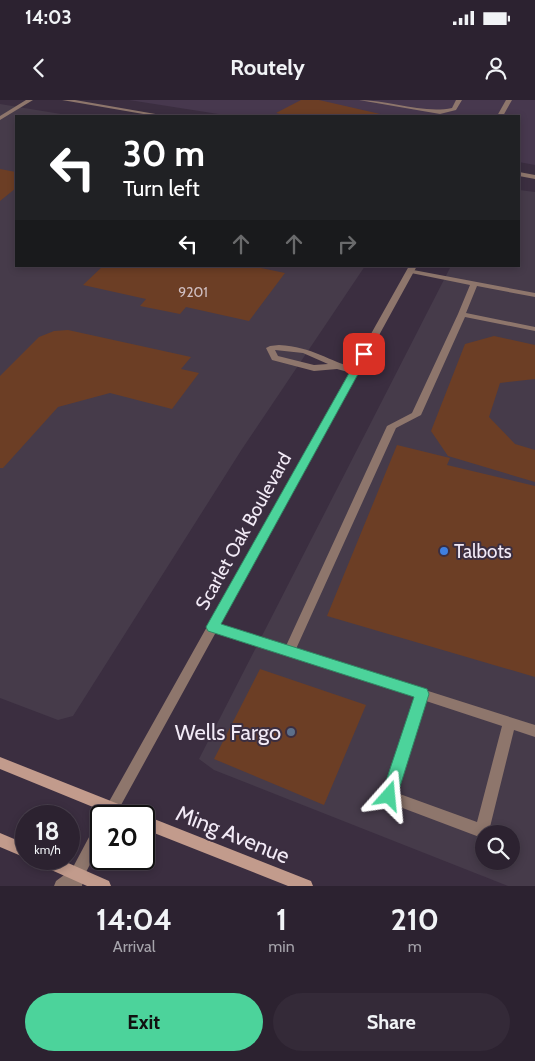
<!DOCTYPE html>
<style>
:root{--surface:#2c2230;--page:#342a38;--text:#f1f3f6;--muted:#a6a4ab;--line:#483f4c;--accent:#4cd39b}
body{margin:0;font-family:Cabin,sans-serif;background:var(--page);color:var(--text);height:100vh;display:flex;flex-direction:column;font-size:19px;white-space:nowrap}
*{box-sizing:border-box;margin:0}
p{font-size:16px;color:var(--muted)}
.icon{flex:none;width:28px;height:28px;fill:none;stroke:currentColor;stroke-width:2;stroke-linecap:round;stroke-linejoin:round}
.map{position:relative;height:786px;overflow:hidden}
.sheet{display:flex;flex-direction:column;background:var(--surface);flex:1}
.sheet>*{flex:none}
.guide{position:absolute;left:15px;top:15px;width:505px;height:152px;border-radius:0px;box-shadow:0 2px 8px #0003,0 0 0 1px var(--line);background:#202124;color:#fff;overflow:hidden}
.fabs{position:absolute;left:475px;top:725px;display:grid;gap:10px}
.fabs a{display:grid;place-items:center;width:45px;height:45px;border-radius:50%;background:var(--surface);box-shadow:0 2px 8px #0003,0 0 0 1px var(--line);font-size:25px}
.speed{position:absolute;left:15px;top:705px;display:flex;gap:10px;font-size:25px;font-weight:700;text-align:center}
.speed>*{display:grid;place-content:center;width:65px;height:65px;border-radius:50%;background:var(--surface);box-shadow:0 2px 8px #0003,0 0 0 1px var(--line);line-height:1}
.speed small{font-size:12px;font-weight:400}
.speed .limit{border:2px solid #111;border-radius:8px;background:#fff;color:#111}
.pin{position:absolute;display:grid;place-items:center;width:42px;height:42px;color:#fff;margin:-21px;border-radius:10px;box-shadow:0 2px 8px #0006}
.me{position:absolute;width:55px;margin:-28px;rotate:18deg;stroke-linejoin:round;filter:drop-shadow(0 0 4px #0008)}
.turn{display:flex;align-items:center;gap:18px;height:105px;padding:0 25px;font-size:22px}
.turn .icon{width:65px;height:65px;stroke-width:2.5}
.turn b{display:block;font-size:35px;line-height:42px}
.lanes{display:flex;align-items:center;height:48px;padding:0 25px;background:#0003;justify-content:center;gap:25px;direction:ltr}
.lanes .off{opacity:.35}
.eta{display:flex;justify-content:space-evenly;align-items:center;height:85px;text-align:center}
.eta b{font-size:30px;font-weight:700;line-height:35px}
.primary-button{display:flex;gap:10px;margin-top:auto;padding:10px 25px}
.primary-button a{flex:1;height:58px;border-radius:30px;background:var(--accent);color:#111;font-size:20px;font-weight:700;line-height:58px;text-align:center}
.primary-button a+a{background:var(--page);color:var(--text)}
.status{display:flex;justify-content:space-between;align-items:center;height:35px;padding:0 25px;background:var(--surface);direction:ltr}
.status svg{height:14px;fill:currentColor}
header{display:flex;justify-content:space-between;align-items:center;height:65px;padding:0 25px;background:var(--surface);font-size:22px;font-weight:700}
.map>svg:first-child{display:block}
.commercial{fill:#463b4a;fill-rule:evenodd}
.built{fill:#47384e}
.building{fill:#6c3e25}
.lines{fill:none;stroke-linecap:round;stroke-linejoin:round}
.service{fill:#8e766c;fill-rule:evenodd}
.tertiary{fill:#8e766c;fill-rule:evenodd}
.secondary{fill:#c29b8c;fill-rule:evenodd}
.route{fill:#4cd39b;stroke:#318965}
.shop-dot{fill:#3f7fe0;stroke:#3b2e40;stroke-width:2}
.service-dot{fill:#5c6f8a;stroke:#3b2e40;stroke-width:2}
.labels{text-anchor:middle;stroke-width:4;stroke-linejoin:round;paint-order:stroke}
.far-number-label{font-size:14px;fill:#d0bfc2}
.street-label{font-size:19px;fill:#f2eaf6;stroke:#3b2e40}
.poi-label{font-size:19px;fill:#f2eaf6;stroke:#3b2e40;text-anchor:start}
.near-poi-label{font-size:22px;fill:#f2eaf6;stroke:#3b2e40;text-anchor:end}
.near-street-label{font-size:22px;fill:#f2eaf6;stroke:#3b2e40}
</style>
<div class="status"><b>14:03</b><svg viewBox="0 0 49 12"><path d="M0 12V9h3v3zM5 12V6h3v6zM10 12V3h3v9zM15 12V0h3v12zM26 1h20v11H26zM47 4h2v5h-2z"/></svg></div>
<header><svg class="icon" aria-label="back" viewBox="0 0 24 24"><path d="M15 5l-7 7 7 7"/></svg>Routely<svg class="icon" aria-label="person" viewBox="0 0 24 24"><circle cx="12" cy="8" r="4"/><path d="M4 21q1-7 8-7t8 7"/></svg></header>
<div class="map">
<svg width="535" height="786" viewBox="0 0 535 786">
<rect width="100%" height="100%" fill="#3b2e40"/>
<path class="commercial" d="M0,4L73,16H16V166H365L242,349L73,616L58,620L0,598Z
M519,90L535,92V786H508L214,670L199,659L451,166H519ZM484,734H511V761H484Z"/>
<path class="built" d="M129,0H535V65L519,62V16H231Z"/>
<path class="building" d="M301,0H319L389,16H288L276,13Z
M0,69L16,72V88L0,101Z
M103,166H252L285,173L249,221L186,207L180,214L140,206L146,199L83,185Z
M68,230L191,257L181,269L199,273L172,309L110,293L58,307L3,368H0V276L39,237L54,231Z
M494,236L535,245V279L500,283L489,317L515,344L535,350V382L448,356L431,331L465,244Z
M397,345L450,358L447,365L535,386V577L327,516Z
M260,569L366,605L324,705L214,659Z"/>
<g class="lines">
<path class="service" d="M26,0H33L0,20V16Z
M359,0C389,0 423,14 452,8L456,0H462L456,10L440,14Z
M506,0H512L503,16H497Z
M408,169L535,193V197L477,186L466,213L535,227V231L465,217L421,315L396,328L296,549L535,625V637L514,630L489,731L488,734H484V737L482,738L384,701L382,696L415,597L209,530L207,527L209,524L213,522L286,546L387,326L412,313L458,214L470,185L411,173L407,171ZM426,601L502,626L477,722L397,693Z
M279,245C313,247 328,261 358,269L359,271L355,274L337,269L314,271L272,260L266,248L270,246ZM275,250L303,253L328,264L314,265L278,256Z"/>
<path class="tertiary" d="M62,0H75L167,16H155Z
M519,72L535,75V79L519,76Z
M409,166H417L115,716H101Z
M101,722V743L84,776L82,786H54L56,781L72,769L96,724Z"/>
<path class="secondary" d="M0,657L136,711L138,716H115L0,669Z
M144,715L311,781L313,786H288L144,729V716H142Z
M0,733L26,744V758L0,747Z
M36,759H59L109,781L111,786H87L38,764Z"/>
</g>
<path class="route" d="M361,252L369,254L221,524L427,589L429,594L397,696L395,702L389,704L384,702L381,696L414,597L208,531L206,527Z"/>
<circle class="shop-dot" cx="444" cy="451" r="5"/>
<circle class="service-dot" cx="291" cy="632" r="5"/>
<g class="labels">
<g class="far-number-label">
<text x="193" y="197">9201</text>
</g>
<g class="street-label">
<text transform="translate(243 431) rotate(-61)" y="7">Scarlet Oak Boulevard</text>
</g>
<g class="poi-label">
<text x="454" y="458">Talbots</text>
</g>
<g class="near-poi-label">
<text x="281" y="640">Wells Fargo</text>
</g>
<g class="near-street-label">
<text transform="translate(233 734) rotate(22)" y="8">Ming Avenue</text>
</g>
</g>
</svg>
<div class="fabs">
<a><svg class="icon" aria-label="search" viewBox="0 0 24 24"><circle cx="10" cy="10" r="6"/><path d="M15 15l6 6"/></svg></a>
</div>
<div class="speed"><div>18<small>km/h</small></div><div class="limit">20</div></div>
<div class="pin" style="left:364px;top:254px;background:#d93025"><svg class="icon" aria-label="arrive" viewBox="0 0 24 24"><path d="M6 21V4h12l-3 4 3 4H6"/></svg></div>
<svg class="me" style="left:389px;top:696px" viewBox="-20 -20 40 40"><path d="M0-17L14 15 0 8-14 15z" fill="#4cd39b" stroke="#fff" stroke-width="4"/></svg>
<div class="guide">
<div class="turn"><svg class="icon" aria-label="left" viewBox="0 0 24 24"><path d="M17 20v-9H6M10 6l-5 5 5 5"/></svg><div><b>30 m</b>Turn left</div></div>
<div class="lanes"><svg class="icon" aria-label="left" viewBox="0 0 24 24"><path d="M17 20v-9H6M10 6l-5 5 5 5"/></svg><svg class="icon off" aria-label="ahead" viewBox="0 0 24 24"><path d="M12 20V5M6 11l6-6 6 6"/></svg><svg class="icon off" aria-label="ahead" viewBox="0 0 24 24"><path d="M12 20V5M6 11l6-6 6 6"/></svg><svg class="icon off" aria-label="right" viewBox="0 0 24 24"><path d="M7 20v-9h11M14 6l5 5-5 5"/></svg></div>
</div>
</div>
<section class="sheet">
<div class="eta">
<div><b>14:04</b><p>Arrival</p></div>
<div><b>1</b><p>min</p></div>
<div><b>210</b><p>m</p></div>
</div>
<div class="primary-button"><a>Exit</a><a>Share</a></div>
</section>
